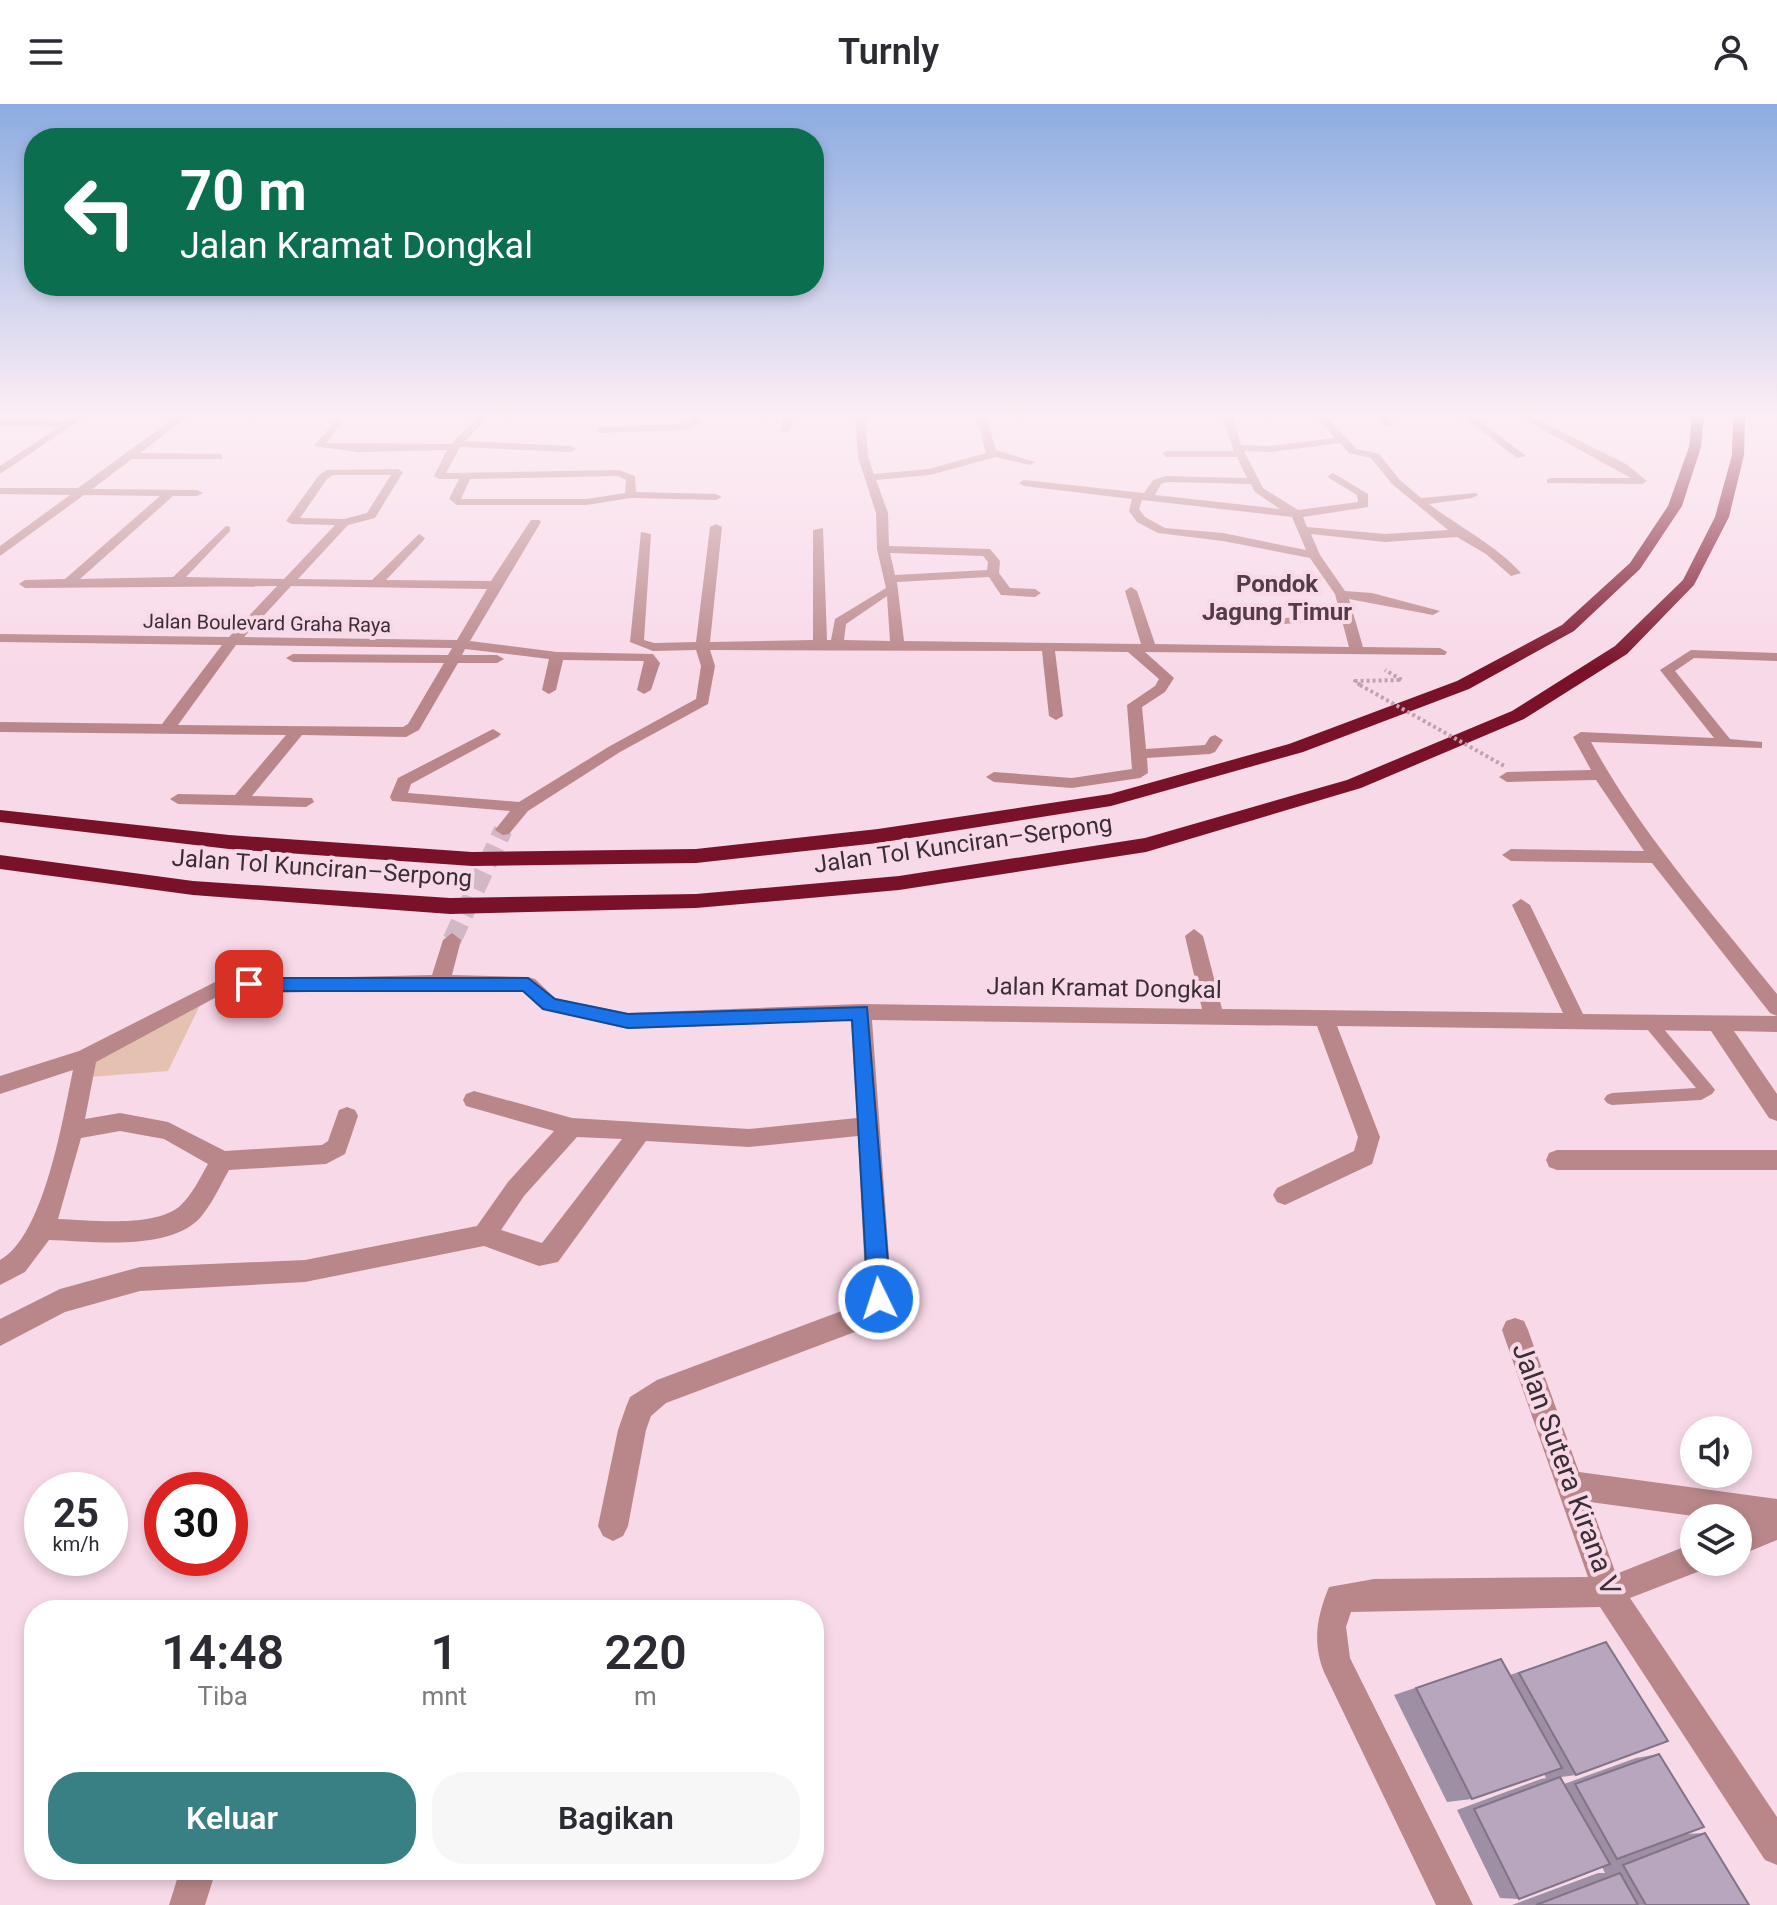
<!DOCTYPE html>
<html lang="id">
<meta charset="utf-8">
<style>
:root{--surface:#fff;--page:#f7f7f7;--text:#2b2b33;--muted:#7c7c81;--accent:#388084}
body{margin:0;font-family:Roboto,sans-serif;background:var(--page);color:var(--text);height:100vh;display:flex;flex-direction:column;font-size:30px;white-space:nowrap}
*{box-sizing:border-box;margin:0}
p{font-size:26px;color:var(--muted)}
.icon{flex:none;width:44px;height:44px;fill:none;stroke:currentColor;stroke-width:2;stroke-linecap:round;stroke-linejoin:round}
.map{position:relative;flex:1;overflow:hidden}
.details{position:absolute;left:24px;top:1496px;width:800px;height:280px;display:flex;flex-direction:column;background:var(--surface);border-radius:32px;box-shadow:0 4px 12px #0003}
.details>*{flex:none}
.banner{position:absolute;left:24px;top:24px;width:800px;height:168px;border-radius:32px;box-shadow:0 4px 12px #0003;background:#0b6e4f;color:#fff;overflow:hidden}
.controls{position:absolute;left:1680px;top:1312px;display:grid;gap:16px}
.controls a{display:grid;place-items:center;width:72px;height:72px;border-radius:50%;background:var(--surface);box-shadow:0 4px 12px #0003;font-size:40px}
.speed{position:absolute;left:24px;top:1368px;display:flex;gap:16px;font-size:40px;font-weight:700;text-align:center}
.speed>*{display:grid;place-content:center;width:104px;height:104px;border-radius:50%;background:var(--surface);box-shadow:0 4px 12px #0003;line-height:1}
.speed small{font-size:20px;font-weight:400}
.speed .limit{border:12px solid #d22;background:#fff;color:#111}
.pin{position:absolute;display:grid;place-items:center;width:68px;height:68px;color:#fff;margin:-34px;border-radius:16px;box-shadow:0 4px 12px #0006}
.me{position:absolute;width:88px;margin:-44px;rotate:356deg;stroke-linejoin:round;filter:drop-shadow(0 0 6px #0008)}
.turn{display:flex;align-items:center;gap:28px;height:168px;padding:0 24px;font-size:36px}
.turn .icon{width:104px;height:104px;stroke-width:2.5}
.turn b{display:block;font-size:56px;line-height:68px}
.eta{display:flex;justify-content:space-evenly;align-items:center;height:136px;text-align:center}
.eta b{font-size:48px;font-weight:600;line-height:56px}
.action{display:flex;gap:16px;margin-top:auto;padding:16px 24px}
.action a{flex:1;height:92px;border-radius:32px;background:var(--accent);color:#fff;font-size:32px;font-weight:600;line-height:92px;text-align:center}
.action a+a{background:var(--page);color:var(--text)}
header{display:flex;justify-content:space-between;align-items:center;height:104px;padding:0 24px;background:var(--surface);font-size:36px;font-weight:600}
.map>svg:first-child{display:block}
.green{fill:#e5c1b1}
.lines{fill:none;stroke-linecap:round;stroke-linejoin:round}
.minor-tunnel{stroke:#d2b7c4;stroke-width:19;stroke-dasharray:19 9;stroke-linecap:butt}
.path{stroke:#bca3af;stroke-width:4;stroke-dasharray:3 3;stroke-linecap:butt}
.service{fill:#b98789;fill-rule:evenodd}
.minor{fill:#b98789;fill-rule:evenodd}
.motorway{fill:#791228;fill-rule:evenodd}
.path-bridge{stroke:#bca3af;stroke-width:4;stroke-dasharray:3 3;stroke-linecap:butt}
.wall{fill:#9e8fa4}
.building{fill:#b8a6bf;stroke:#817486;stroke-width:2}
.route{fill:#1a73e8;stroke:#114b97;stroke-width:2}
.labels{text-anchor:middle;stroke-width:8;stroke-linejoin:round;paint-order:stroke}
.far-street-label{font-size:20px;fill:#3a2e34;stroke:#f8d9e8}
.far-quarter-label{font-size:24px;font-weight:bold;fill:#543b48;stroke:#f8d9e8}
.street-label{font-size:24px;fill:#3a2e34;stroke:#f8d9e8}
.near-street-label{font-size:28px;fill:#3a2e34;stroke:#f8d9e8}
</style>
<header><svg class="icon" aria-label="menu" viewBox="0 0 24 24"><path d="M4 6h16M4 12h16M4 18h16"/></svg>Turnly<svg class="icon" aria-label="person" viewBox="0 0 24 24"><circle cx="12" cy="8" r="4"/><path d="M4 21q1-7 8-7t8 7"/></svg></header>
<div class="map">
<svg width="1777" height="1801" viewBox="0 0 1777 1801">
<rect width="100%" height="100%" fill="#f8d9e8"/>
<path class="green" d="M201,899L168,967L89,973L93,956Z"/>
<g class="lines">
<path class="minor-tunnel" d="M452,836L503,726"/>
<path class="path" d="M1360,581L1355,577L1402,576L1385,566"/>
<path class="service" d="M1346,510L1351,513L1349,515L1269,521L1264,518L1269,515Z
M1652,916L1657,917L1712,982L1715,986L1712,990L1701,996L1612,1001L1607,999L1604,995L1607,991L1612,989L1696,984L1647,925L1645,921L1647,917Z"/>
<path class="minor" d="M75,312H86L0,370V362L59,323L0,322V316L67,317Z
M177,312H188L140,349L218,350L222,351V355H132L92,385L197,386L203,389L197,392H173L80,475L173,473L226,422L230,423V427L186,473L284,475L335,421L292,420L286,417L319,371L327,366L398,365L403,368L375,414L348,421L298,475L372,476L419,430L425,434L423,437L386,476L491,477L531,416H539L541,418L470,537L557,548L653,550L660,559L651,586L644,590L637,586L644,557L563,556L556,586L549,590L542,586L549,555L465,545L462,551H497L504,555L497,559H458L419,626L406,633L302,631L252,692L312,694L314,698L306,703L178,700L170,695L178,690L235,691L286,631L0,628V618L162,620L222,541L0,538V530L229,533L277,482L25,484L19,480L25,476L65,475L160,392L84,391L0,452V442L70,391L0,390V384H78ZM333,371H391L367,409L344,415L300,414L327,375ZM291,482L487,485L457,536L244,533ZM236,541L452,544L448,551L293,550L286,554L293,558L444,559L408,620L403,623L178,621Z
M479,312H489L465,337L571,342L576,345L571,348L460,343L446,369L619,366L635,372L636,388L716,390L722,393L716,396L630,394L587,401H457L449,395L459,375H439L434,372L447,346L358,348L314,342L338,314L343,317L326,339L451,340ZM618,372L626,376L625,389L587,395H461L470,375Z
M692,312H702L699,320L684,326L601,329L596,326L601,323L683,320L690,318Z
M784,312H794L790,326L785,329L780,326Z
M855,312H865L868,353L874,370L929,365L986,349L976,312H986L996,346L1035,358L1030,361L996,353L930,371L876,376L888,409L889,442L990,445L1000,457L999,469L1010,484L1035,485L1041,489L1035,493L1001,491L989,473L897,478L904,537L1141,540L1125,487L1131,483L1137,487L1155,540L1349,543L1335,490L1310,454L1223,437L1158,429L1137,418L1129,407L1132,395L1024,382L1019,379L1024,376L1144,389L1153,376L1166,372L1247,374L1237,353H1167L1162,350L1167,347H1234L1222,312H1232L1241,341L1271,342L1335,334L1316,312H1326L1357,345L1379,350L1400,376L1421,394L1476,389L1478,391L1472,394L1429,400C1459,423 1496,441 1521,469L1511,472L1486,450L1457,433L1385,438L1311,430L1320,451L1345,487L1372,489L1440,507L1433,511L1349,495L1363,543L1440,544L1447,548L1445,551L1145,548L1174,574L1165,588L1142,603L1146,645L1205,641L1210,633L1215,631L1223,636L1215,648L1210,650L1147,654L1148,669L1140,674L1072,684L994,678L986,673L994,668L1072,674L1132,665L1127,601L1155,582L1159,575L1128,548L1055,547L1063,612L1056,616L1049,612L1042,547L710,546L715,562L708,600L620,648L528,707L509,730L503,731L495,726L510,707L392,697L390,693L398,674L493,625L501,630L498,633L411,680L408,689L519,698L610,642L696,595L701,562L696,546L653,547L630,538L641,428L651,430L644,536L654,539L696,538L710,423L716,420L722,423L710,538L813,536V426L823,424L827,536H831L835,515L886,484L877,445L876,409L858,353ZM1340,339L1349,349L1371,354L1392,380L1448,426L1385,430L1307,423L1303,413L1368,403V390L1333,369L1328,372L1329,374L1357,391L1358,398L1298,406L1263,384L1244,347L1271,348ZM1167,378L1251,380L1255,388L1280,405L1155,391L1161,380ZM1142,396L1292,413L1306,446L1223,429L1165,424L1145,413L1139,405ZM890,449L983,452L988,458L987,466L895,471ZM887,492L890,537L844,536L846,520Z
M1376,312H1386L1394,321L1386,323Z
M1462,312H1473L1526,352L1517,354Z
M1518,312H1530L1626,360L1647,377L1642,380L1547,379V375L1551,374H1631Z
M1691,546L1777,549V557L1694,554L1675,567L1730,635L1762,638V644L1591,638C1641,730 1712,809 1777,890V912L1770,909L1652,759L1511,757L1502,751L1511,745L1644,747L1596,676L1507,678L1499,673L1507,668L1591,666L1573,633L1581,628L1714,634L1660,566Z
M1521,795L1530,801L1583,910L1777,912V928L1734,927L1777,990V1017L1769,1014L1711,927L1337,922L1380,1033L1372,1060L1285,1101L1277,1098L1273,1091L1277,1084L1354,1047L1358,1033L1317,922L872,916L892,1195C885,1209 882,1216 868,1223L666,1299L651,1312L646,1326L628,1422L623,1432L613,1437L603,1432L598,1422L618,1326L626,1303L630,1293L657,1276L863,1199L866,1193L858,1032L749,1043L646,1037L558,1158L539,1162L484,1142L305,1178L140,1187L65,1208L0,1242V1215L60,1185L140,1163L305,1156L477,1122L508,1078L554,1027L466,1002L463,996L466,990L474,987L572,1014L749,1025L857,1014L851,916L628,925L542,905L523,887L440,885L222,890L96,958L85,1015L120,1009L168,1018L225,1047L322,1041L328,1037L339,1006L347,1003L355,1006L358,1012L345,1050L326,1060L229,1066C220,1082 212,1100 200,1114C168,1148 91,1137 49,1136L25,1168L0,1181V1156C44,1132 63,1014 73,966L0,990V972L79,947L219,876L432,871L443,836L452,829L461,836L452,871L528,873L535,875L555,894L628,909L861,900L1202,905L1185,832L1194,825L1203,832L1222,905L1563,909L1512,801ZM120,1027L164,1035L208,1060C200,1074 192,1091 180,1102C154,1124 91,1116 58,1115L81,1034ZM577,1033L622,1035L542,1139L501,1126L524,1092Z
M1557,1046H1777V1066H1557L1549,1063L1546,1056L1549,1049Z
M1515,1214L1524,1217L1528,1226L1579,1368L1777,1395V1436L1738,1452V1422L1746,1419L1738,1418V1414H1708L1590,1398L1616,1470L1694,1439V1458H1707L1705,1465L1630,1494L1777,1713V1761L1765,1756L1600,1503L1351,1508L1346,1523L1350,1554L1473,1801H1436L1324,1568C1312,1538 1317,1512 1329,1483L1374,1475L1588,1473L1502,1226L1506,1217Z
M180,1766H216L205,1801H169Z"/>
<path class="motorway" d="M1692,312H1704L1701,343L1682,402L1640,465L1574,527L1469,585L1303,648L1111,702L878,739L696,759L472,762L229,745L0,718V706L229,731L472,748L696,745L878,725L1110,690L1289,640L1457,577L1562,521L1630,459L1668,402L1689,343Z
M1733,312H1745L1744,351L1729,413L1694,481L1627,550L1524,615L1361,684L1146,748L899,786L696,804L450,810L193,791L0,765V751L193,777L450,794L696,790L899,772L1145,734L1347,676L1512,607L1615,542L1683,476L1715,413L1732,351Z"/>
<path class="path-bridge" d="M1360,581L1506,663"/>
</g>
<path class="wall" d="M1606,1538L1576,1671L1561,1673L1564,1680L1636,1654L1659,1650L1685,1730L1705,1729L1749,1801H1512L1598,1769H1605L1602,1763L1519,1795L1500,1794L1457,1706L1541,1675L1546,1674L1544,1670L1472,1695L1447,1698L1394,1591L1501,1555L1510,1571Z"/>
<path class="building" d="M1606,1538L1668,1637L1576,1671L1519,1569Z
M1501,1555L1562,1664L1472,1695L1416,1584Z
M1659,1650L1704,1723L1617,1755L1575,1680Z
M1560,1673L1610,1760L1519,1795L1474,1705Z
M1705,1729L1749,1801H1646L1623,1761Z
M1620,1769L1638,1801H1536Z"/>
<linearGradient id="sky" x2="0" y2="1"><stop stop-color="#8dace1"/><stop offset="0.55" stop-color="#fceef5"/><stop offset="1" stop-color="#fceef5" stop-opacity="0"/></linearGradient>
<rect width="1777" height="564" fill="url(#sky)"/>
<path class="route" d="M249,874H528L555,895L628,910L867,903L891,1195L887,1203L879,1206L871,1203L868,1195L852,916L628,924L543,905L523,887H249L240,880Z"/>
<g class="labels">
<g class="far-street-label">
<text transform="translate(267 519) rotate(1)" y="7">Jalan Boulevard Graha Raya</text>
</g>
<g class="far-quarter-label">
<text x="1277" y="488">Pondok<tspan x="1277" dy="28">Jagung Timur</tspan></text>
</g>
<g class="street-label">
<text transform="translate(963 740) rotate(-8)" y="8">Jalan Tol Kunciran–Serpong</text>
<text transform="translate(322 764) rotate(4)" y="8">Jalan Tol Kunciran–Serpong</text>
<text transform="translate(1104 884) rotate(1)" y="8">Jalan Kramat Dongkal</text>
</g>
<g class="near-street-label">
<text transform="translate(1567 1365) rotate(70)" y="10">Jalan Sutera Kirana V</text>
</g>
</g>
</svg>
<div class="controls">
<a><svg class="icon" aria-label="sound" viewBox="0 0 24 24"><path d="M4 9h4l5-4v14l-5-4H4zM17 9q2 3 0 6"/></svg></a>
<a><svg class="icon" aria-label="layers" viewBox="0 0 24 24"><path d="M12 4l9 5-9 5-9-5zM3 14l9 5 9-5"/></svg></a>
</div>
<div class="speed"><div>25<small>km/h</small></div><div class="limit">30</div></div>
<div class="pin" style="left:249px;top:880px;background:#d93025"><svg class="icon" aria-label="arrive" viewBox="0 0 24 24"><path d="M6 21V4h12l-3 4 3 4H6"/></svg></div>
<svg class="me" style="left:879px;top:1195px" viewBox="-20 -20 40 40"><circle r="17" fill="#1a73e8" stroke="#fff" stroke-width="3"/><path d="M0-11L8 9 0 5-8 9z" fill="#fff"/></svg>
<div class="banner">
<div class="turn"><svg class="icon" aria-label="left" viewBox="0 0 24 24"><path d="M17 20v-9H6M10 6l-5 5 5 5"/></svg><div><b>70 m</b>Jalan Kramat Dongkal</div></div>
</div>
<section class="details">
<div class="eta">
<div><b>14:48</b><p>Tiba</p></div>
<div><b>1</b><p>mnt</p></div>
<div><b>220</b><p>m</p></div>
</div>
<div class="action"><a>Keluar</a><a>Bagikan</a></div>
</section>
</div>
